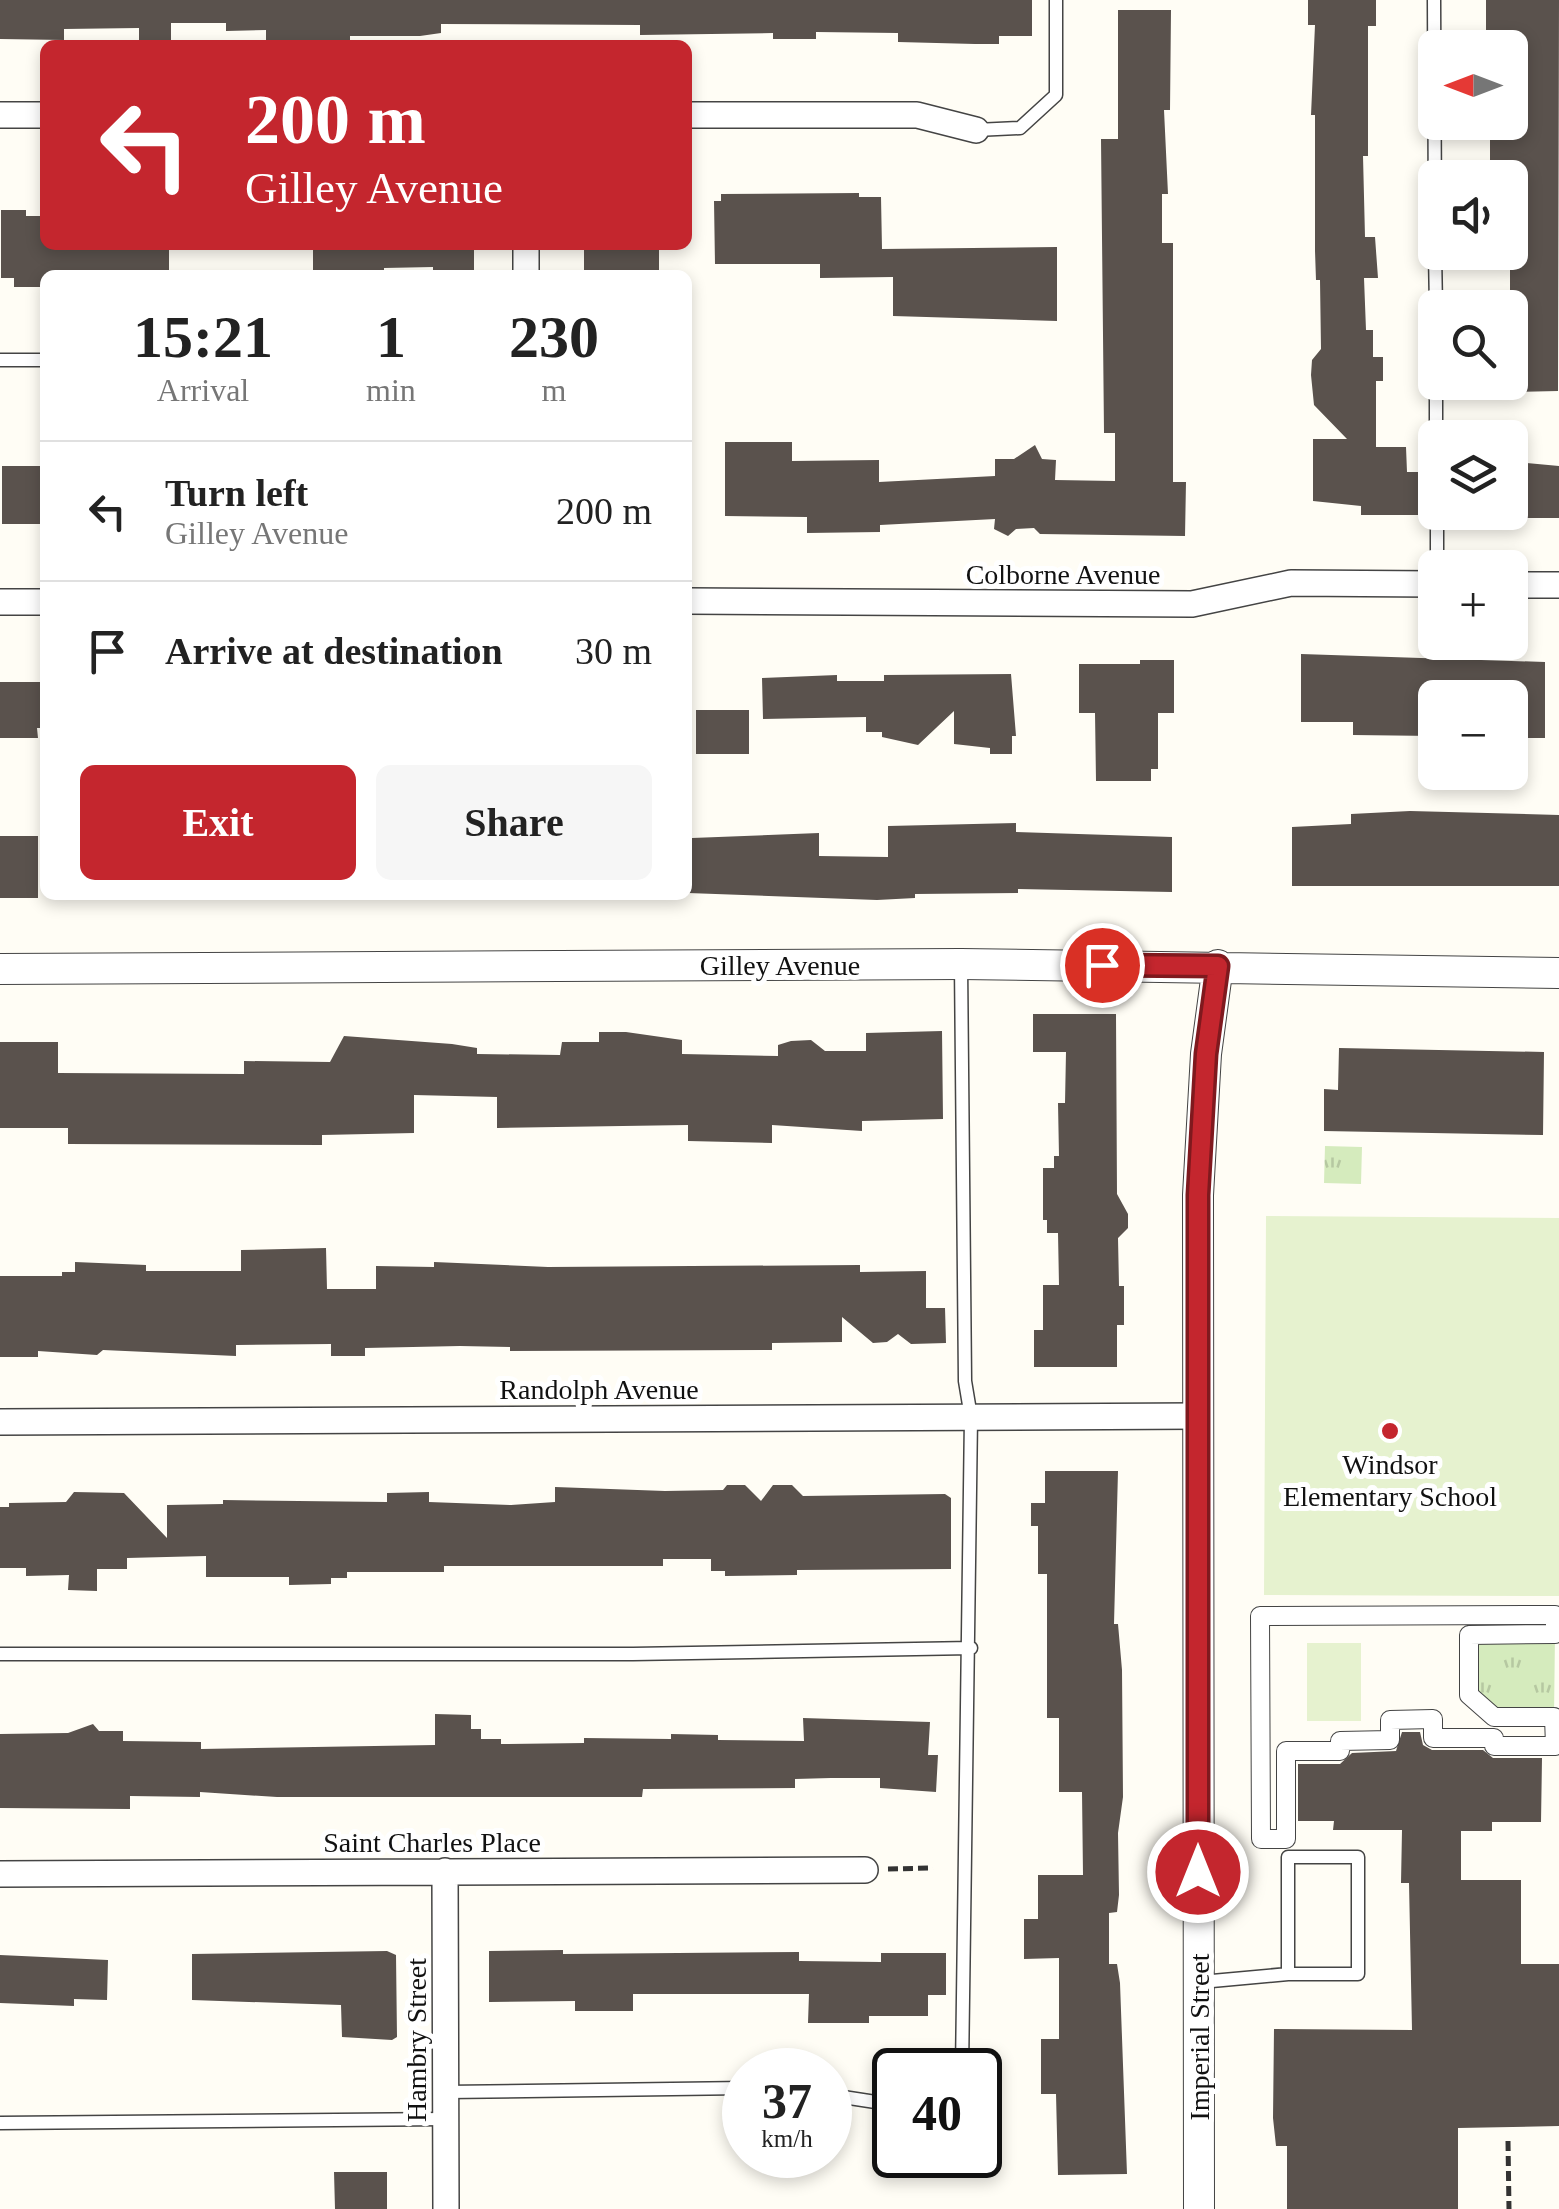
<!DOCTYPE html>
<meta charset="utf-8">
<style>
:root{--surface:#fff;--page:#f6f6f6;--text:#222;--muted:#767676;--line:#e0e0e0;--accent:#c4262e}
body{margin:0;font-family:Georgia,serif;background:var(--page);color:var(--text);height:100vh;display:flex;flex-direction:column;font-size:38px;white-space:nowrap}
*{box-sizing:border-box;margin:0}
p{font-size:32px;color:var(--muted)}
.icon{flex:none;width:55px;height:55px;fill:none;stroke:currentColor;stroke-width:2;stroke-linecap:round;stroke-linejoin:round}
.map{position:relative;flex:1;overflow:hidden}
.details{position:absolute;left:40px;top:270px;width:652px;height:630px;display:flex;flex-direction:column;background:var(--surface);border-radius:15px;box-shadow:0 5px 15px #0003}
.details>*{flex:none}
.banner{position:absolute;left:40px;top:40px;width:652px;height:210px;border-radius:15px;box-shadow:0 5px 15px #0003;background:#c4262e;color:#fff;overflow:hidden}
.needle{width:65px;rotate:270deg}
.fabs{position:absolute;left:1418px;top:30px;display:grid;gap:20px}
.fabs a{display:grid;place-items:center;width:110px;height:110px;border-radius:15px;background:var(--surface);box-shadow:0 5px 15px #0003;font-size:50px}
.speed{position:absolute;left:722px;top:2048px;display:flex;gap:20px;font-size:50px;font-weight:700;text-align:center}
.speed>*{display:grid;place-content:center;width:130px;height:130px;border-radius:50%;background:var(--surface);box-shadow:0 5px 15px #0003;line-height:1}
.speed small{font-size:25px;font-weight:400}
.speed .limit{border:5px solid #111;border-radius:15px;background:#fff;color:#111}
.pin{position:absolute;display:grid;place-items:center;width:85px;height:85px;color:#fff;margin:-42px;border:5px solid #fff;border-radius:50%;box-shadow:0 2px 10px #0007}
.me{position:absolute;width:110px;margin:-55px;rotate:0deg;stroke-linejoin:round;filter:drop-shadow(0 0 8px #0008)}
.turn{display:flex;align-items:center;gap:35px;height:210px;padding:0 40px;font-size:45px}
.turn .icon{width:130px;height:130px;stroke-width:2.5}
.turn b{display:block;font-size:70px;line-height:85px}
.eta{display:flex;justify-content:space-evenly;align-items:center;height:170px;text-align:center}
.eta b{font-size:60px;font-weight:600;line-height:70px}
.button{display:flex;gap:20px;margin-top:auto;padding:20px 40px}
.button a{flex:1;height:115px;border-radius:15px;background:var(--accent);color:#fff;font-size:40px;font-weight:600;line-height:115px;text-align:center}
.button a+a{background:var(--page);color:var(--text)}
ul{padding:0;list-style:none}
li{display:flex;align-items:center;gap:30px;height:140px;padding:0 40px;border-top:2px solid var(--line)}
li div{flex:1}
li b{display:block;font-size:38px}
li em{font-style:normal}
.map>svg:first-child{display:block}
.park{fill:url(#park-tufts)}
.pitch{fill:#e6f2cf}
.building{fill:#5a524d}
.lines{fill:none;stroke-linecap:round;stroke-linejoin:round}
.service-casing{stroke:#444;stroke-width:15}
.pedestrian-casing{stroke:#444;stroke-width:20}
.minor-casing{stroke:#444;stroke-width:28}
.tertiary-casing{stroke:#444;stroke-width:32}
.path{stroke:#333;stroke-width:5;stroke-dasharray:10 5;stroke-linecap:butt}
.service{stroke:#fff;stroke-width:12}
.pedestrian{stroke:#fff;stroke-width:18}
.minor{stroke:#fff;stroke-width:25}
.tertiary{stroke:#fff;stroke-width:30}
.route-casing{stroke:#7f191e;stroke-width:25}
.route{stroke:#c4262e;stroke-width:18}
.poi-dot{fill:#c4262e;stroke:#fff;stroke-width:4}
.labels{text-anchor:middle;stroke-width:10;stroke-linejoin:round;paint-order:stroke}
.street-label{font-size:28px;fill:#111;stroke:#fff}
.poi-label{font-size:28px;fill:#111;stroke:#fff}
</style>
<div class="map">
<svg width="1559" height="2209" viewBox="0 0 1559 2209">
<defs>
<pattern id="park-tufts" width="24" height="20" patternUnits="userSpaceOnUse" patternTransform="scale(2.5)"><rect width="24" height="20" fill="#d5ebbd"/><path d="M3 7l-1-3M5 7V3M7 7l1-3M15 17l-1-3M17 17v-4M19 17l1-3" fill="none" stroke="#b6c8a1"/></pattern>
</defs>
<rect width="100%" height="100%" fill="#fffdf5"/>
<path class="park" d="M1325,1146L1362,1147L1361,1184L1324,1183Z
M1555,1634L1554,1717H1494L1469,1695V1635Z"/>
<path class="pitch" d="M1266,1216L1559,1218V1596L1264,1595Z
M1307,1643H1361V1721H1307Z"/>
<path class="building" d="M0,0H1032V36H999V44H975L898,42V33L816,32V39H773V33L640,35V25L441,24V33L420,36H350V41L338,45H266V30L226,31V23H171V41H139V28L64,29V40L0,39Z
M1308,0H1376V26H1368V156H1363L1365,237H1375L1378,278H1364L1366,330H1373V357H1383V381H1376V447H1406L1407,472H1419L1420,515H1361V506L1313,501V439H1347L1314,405L1311,375L1312,360L1321,349L1320,280H1316L1315,251V115H1311L1315,25H1308Z
M1486,0H1559L1558,391L1510,392V364H1517L1515,316H1510V178H1494L1495,161H1490V122H1510V48H1496V32H1486Z
M1118,10H1171L1170,110H1164L1168,194H1162V243H1173V482H1186L1185,536L1040,534L1034,528L1016,529L1008,536L994,529L995,519L880,525V532L807,533V517L725,516V442H792V461L879,460V482L995,476V459H1014L1035,445L1042,459L1056,460L1055,480L1115,481V433H1104L1101,139H1118Z
M859,193V197H881L882,249L1057,247V321L893,316V277L820,278V264H715L714,201H721V194Z
M1,210H26V216H45V245H169V275H45V287H14V278H1Z
M313,245H474V275H433V267L384,268V274L313,270Z
M584,245H659V275H584Z
M1517,462L1559,466V518H1510V466Z
M2,466H45V524H2Z
M1301,654L1545,662V738H1510V698H1435V736L1353,735V722H1301Z
M1140,660H1174V713H1158V769H1151V781H1096L1095,713H1079V664H1140Z
M1011,674L1016,736H1012V754H990V748L954,744V711L918,745L882,737V732H866V717L763,719L762,678L837,675V681H884V675Z
M0,682H45V728H37L38,738H0Z
M696,710H749V754H696Z
M1410,811L1559,815V886H1292V827L1351,824V814Z
M1016,823V832L1172,837V892L1018,889V893L915,894V898L877,900L688,893V843L692,838L819,833V856L888,857V826Z
M0,836H38V898H0Z
M1033,1014H1116L1117,1194L1128,1214V1228L1118,1238L1119,1286H1124V1325H1117V1367H1034V1330H1043V1285H1059L1058,1233H1047V1220H1043V1168H1054V1156H1059L1058,1103H1065L1066,1052H1033Z
M942,1031L943,1119L862,1121V1131L772,1125V1143L688,1141V1125L497,1128V1097L414,1095V1133L322,1135V1145L68,1144V1128H0V1042H58V1073L244,1074V1061L330,1062L344,1036L452,1044L477,1048V1054L560,1055L562,1042H599V1032H626L682,1040V1054L778,1056V1045L791,1041L811,1040L825,1051H866V1033Z
M1339,1048L1544,1052L1543,1135L1324,1131V1089L1338,1090Z
M326,1248L327,1289H376V1266L434,1267V1262L548,1267L860,1265V1272L926,1271V1308H945L946,1343L911,1344L898,1334L887,1342L873,1343L842,1317V1342L772,1343V1350L510,1351V1347L460,1346L365,1348V1356H331V1344L236,1345V1356L103,1350L97,1355L38,1351V1357H0V1276H62V1272H75V1262L146,1265V1271H241V1250Z
M1045,1471H1118L1114,1624H1118L1122,1670L1123,1797L1118,1833L1119,1895L1117,1912L1109,1913V1964H1117L1120,1983L1127,2174L1058,2175L1056,2094H1041V2039H1059V1958L1024,1959V1919H1038V1875H1083L1082,1792H1059V1718H1047V1574H1038V1526H1031V1503H1045Z
M727,1485H745L761,1501L773,1485H792L803,1496L945,1494L951,1498V1569L797,1570V1575L725,1576V1571H711V1559H663V1566H444V1572H347V1578H331V1584L289,1585V1577H206V1556L127,1558V1569H97V1591L68,1590L69,1575L26,1576V1568H0V1507H9V1503L66,1502L74,1492L124,1493L167,1538V1505L223,1504V1500L387,1502V1493L429,1492V1502L511,1505L555,1502V1487L665,1491L723,1490Z
M435,1714L471,1715V1729H481V1739H501V1744L584,1743V1738L671,1739V1734L718,1735V1740L804,1741L803,1718L930,1722L928,1755H938L936,1792L880,1788V1778H831L795,1779V1788L643,1789L642,1797H277L200,1792V1797L130,1796V1809L0,1808V1734L68,1733L93,1724L99,1731H123V1741L201,1742V1749L435,1745Z
M1402,1732H1420L1423,1745L1432,1750H1483L1493,1758H1542L1541,1822H1492V1831H1461V1880H1521V1964H1559V2126L1458,2128V2209H1287V2146H1276L1273,2118L1274,2029L1412,2030L1409,1883H1401L1402,1830H1333L1334,1821H1298V1764H1340L1352,1753L1396,1751Z
M563,1950V1954L799,1952V1961L881,1962V1953H946V1995H928V2016H869V2023H808L809,1994H633V2011H575V2001L489,2002V1951Z
M387,1951L396,1955L397,2037L392,2040L342,2037L341,2005L192,2000V1954Z
M0,1955L108,1960L107,2000L74,1999V2006L0,2003Z
M334,2172H387V2209H335Z"/>
<g class="lines">
<g class="service-casing">
<path id="service" d="M1434,0L1435,223
M976,130L1020,128L1056,95V0
M1435,252L1436,308
M0,360H45
M1436,382V438
M1437,512V568
M961,964L965,1381L971,1417L962,2070
M0,1654H633L971,1648
M1288,1857H1358V1974H1288Z
M1201,1982L1288,1974
M446,2092L745,2088
M830,2095L895,2105
M0,2123L446,2119"/>
</g>
<g class="pedestrian-casing">
<path id="pedestrian" d="M1555,1615V1634L1469,1635V1695L1494,1717H1554L1555,1746H1494V1738H1433V1719L1390,1720V1740L1340,1741V1751H1286V1839H1261L1260,1616Z"/>
</g>
<g class="minor-casing">
<path id="minor" d="M0,115H45
M688,115H917L976,130
M526,245V275
M1510,585H1559
M688,601L1192,604L1291,583L1435,584
M0,602H45
M0,1422L1197,1416
M445,1871L446,2209
M0,1874L865,1870"/>
</g>
<g class="tertiary-casing">
<path id="tertiary" d="M0,969L961,964L1559,973
M1199,2209L1198,1195L1206,1054L1218,965"/>
</g>
<path class="path" d="M888,1869L933,1868
M1508,2141L1509,2209"/>
<use href="#service" class="service"/>
<use href="#pedestrian" class="pedestrian"/>
<use href="#minor" class="minor"/>
<use href="#tertiary" class="tertiary"/>
</g>
<g class="lines">
<g class="route-casing">
<path id="route" d="M1102,965L1218,966L1206,1054L1198,1195V1872"/>
</g>
<use href="#route" class="route"/>
</g>
<circle class="poi-dot" cx="1390" cy="1431" r="10"/>
<g class="labels">
<g class="street-label">
<text x="1063" y="584">Colborne Avenue</text>
<text x="780" y="975">Gilley Avenue</text>
<text x="599" y="1399">Randolph Avenue</text>
<text x="432" y="1852">Saint Charles Place</text>
<text transform="translate(1199 2037) rotate(-90)" y="10">Imperial Street</text>
<text transform="translate(416 2040) rotate(-90)" y="10">Hambry Street</text>
</g>
<g class="poi-label">
<text x="1390" y="1474">Windsor<tspan x="1390" dy="32">Elementary School</tspan></text>
</g>
</g>
</svg>
<div class="fabs">
<a><svg class="needle" viewBox="-14 -14 28 28"><path d="M0-13l5 13h-10z" fill="#e53935"/><path d="M0 13l5-13h-10z" fill="#767676"/></svg></a>
<a><svg class="icon" aria-label="sound" viewBox="0 0 24 24"><path d="M4 9h4l5-4v14l-5-4H4zM17 9q2 3 0 6"/></svg></a>
<a><svg class="icon" aria-label="search" viewBox="0 0 24 24"><circle cx="10" cy="10" r="6"/><path d="M15 15l6 6"/></svg></a>
<a><svg class="icon" aria-label="layers" viewBox="0 0 24 24"><path d="M12 4l9 5-9 5-9-5zM3 14l9 5 9-5"/></svg></a>
<a>+</a>
<a>−</a>
</div>
<div class="speed"><div>37<small>km/h</small></div><div class="limit">40</div></div>
<div class="pin" style="left:1102px;top:965px;background:#d93025"><svg class="icon" aria-label="arrive" viewBox="0 0 24 24"><path d="M6 21V4h12l-3 4 3 4H6"/></svg></div>
<svg class="me" style="left:1198px;top:1872px" viewBox="-20 -20 40 40"><circle r="17" fill="#c4262e" stroke="#fff" stroke-width="3"/><path d="M0-11L8 9 0 5-8 9z" fill="#fff"/></svg>
<div class="banner">
<div class="turn"><svg class="icon" aria-label="left" viewBox="0 0 24 24"><path d="M17 20v-9H6M10 6l-5 5 5 5"/></svg><div><b>200 m</b>Gilley Avenue</div></div>
</div>
<section class="details">
<div class="eta">
<div><b>15:21</b><p>Arrival</p></div>
<div><b>1</b><p>min</p></div>
<div><b>230</b><p>m</p></div>
</div>
<ul>
<li><svg class="icon" aria-label="left" viewBox="0 0 24 24"><path d="M17 20v-9H6M10 6l-5 5 5 5"/></svg><div><b>Turn left</b><p>Gilley Avenue</p></div><em>200 m</em></li>
<li><svg class="icon" aria-label="arrive" viewBox="0 0 24 24"><path d="M6 21V4h12l-3 4 3 4H6"/></svg><div><b>Arrive at destination</b></div><em>30 m</em></li>
</ul>
<div class="button"><a>Exit</a><a>Share</a></div>
</section>
</div>
